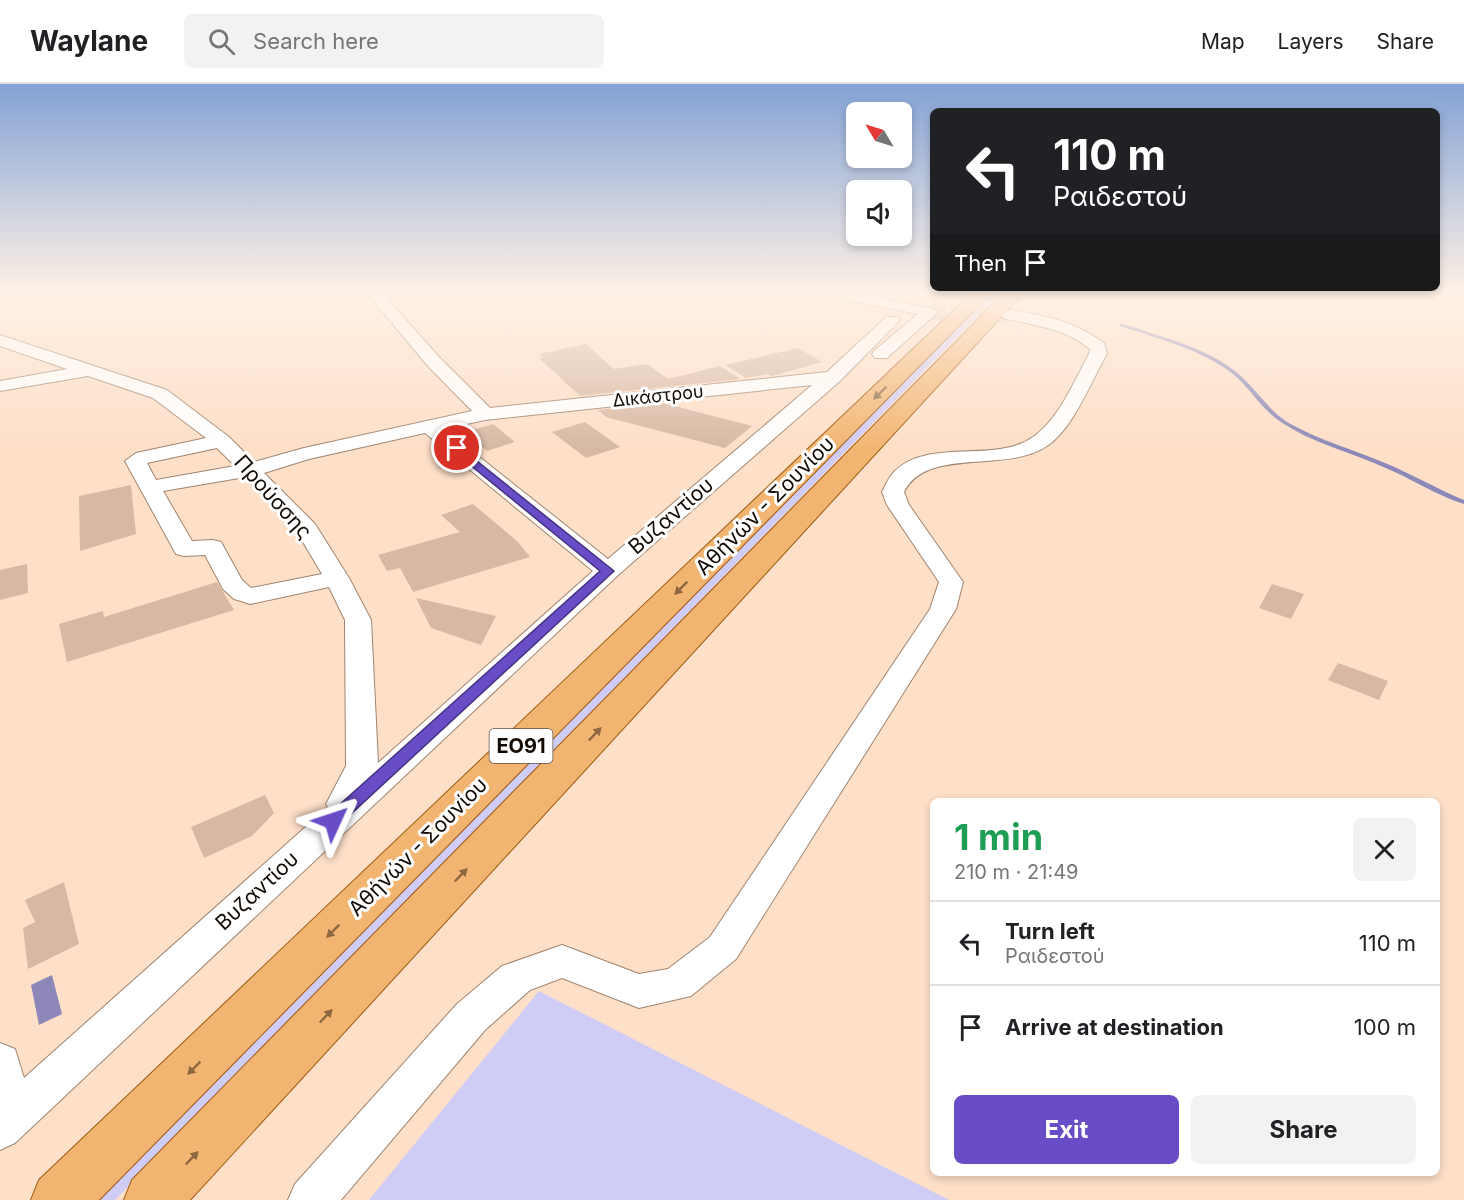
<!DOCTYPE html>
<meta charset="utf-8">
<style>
:root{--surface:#fff;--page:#f2f2f2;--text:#202124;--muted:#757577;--line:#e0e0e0;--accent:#694dc6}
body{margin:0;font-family:Inter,sans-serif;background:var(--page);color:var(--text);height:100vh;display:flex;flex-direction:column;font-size:22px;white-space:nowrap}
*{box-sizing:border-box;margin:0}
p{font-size:20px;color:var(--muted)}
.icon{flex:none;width:33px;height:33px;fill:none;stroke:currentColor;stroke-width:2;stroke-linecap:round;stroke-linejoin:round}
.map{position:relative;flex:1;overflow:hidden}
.panel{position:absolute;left:930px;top:714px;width:510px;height:378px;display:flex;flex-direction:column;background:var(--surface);border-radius:9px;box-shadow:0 3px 9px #0003}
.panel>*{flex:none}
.top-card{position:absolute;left:930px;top:24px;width:510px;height:183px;border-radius:9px;box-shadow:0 3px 9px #0003;background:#202124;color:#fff;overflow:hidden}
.needle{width:39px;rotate:308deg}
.buttons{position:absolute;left:846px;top:18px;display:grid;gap:12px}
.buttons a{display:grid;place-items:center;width:66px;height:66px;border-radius:9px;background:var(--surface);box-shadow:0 3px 9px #0003;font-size:30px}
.pin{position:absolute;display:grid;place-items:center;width:51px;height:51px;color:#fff;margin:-26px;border:3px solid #fff;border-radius:50%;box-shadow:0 2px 6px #0007}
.me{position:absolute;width:66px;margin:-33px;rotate:48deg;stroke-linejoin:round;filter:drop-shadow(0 0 4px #0008)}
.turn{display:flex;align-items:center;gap:21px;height:126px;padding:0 24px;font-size:27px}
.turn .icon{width:78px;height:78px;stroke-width:2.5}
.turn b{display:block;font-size:42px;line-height:51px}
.then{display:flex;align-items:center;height:57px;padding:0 24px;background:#0003;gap:12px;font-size:22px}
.round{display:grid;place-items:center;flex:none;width:63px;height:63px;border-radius:9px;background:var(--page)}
.headline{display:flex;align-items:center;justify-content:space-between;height:102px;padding:0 24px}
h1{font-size:36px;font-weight:700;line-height:45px;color:#1e9e55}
.action{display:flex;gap:12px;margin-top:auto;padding:12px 24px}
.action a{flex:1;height:69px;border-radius:9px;background:var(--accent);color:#fff;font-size:24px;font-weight:700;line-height:69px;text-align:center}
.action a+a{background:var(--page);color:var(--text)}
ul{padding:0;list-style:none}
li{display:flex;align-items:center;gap:18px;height:84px;padding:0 24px;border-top:2px solid var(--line)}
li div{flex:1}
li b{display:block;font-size:22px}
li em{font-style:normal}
header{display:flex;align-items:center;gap:36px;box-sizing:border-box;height:84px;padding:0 30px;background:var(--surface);border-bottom:2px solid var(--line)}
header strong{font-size:28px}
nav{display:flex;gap:33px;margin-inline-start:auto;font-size:21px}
.search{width:420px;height:54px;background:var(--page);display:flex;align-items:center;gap:15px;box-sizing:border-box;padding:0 21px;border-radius:9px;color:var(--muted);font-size:22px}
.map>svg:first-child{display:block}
.green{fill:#cfccf6}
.water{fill:#8d88b9}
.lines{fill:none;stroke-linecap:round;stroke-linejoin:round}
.stream{fill:#8d88b9;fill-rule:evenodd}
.building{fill:#d7b9a3}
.minor-tunnel{stroke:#dbbfab;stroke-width:16;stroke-dasharray:16 8;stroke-linecap:butt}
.minor-casing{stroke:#a0846f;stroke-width:2}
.primary-casing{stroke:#9f590e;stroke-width:2}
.minor{fill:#fff;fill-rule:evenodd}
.primary{fill:#f2b571;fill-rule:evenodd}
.oneway{fill:#8e6840}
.route{fill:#694dc6;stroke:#443281;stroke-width:1.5}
.labels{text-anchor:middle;stroke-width:6;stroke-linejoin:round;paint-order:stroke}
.far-street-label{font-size:18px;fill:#140a04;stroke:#fff}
.shield{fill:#fff;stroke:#5a544f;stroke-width:1.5}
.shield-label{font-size:20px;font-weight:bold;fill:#140a04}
.street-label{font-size:21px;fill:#140a04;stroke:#fff}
</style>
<header>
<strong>Waylane</strong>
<div class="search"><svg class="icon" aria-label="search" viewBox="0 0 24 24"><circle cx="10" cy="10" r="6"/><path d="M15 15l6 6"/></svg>Search here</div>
<nav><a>Map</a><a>Layers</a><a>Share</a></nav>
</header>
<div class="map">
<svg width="1464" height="1116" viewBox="0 0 1464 1116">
<rect width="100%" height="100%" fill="#fedfc8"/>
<path class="green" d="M992,209H1000L115,1116H88Z
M539,907L949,1116H369Z"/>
<path class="water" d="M52,891L62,930L39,941L31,901Z"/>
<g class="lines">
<path class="stream" d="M1120,240C1131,241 1141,246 1151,249C1182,259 1217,270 1242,293C1257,307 1269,326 1287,338C1318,356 1352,365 1385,379C1412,390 1437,405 1464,416V420C1435,411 1409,393 1381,382C1348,367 1312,359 1281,338C1262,326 1251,305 1233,290C1201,265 1158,255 1120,242Z"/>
</g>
<path class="building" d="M586,260L614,285L647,280L668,295L720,282L741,295L580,312L540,275L543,274L539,270Z
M798,264L822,278L772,292L767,290L746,294L725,281Z
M663,319L752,342L725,364L606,333L598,326Z
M585,338L620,363L586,374L552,348Z
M493,340L515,358L487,367L466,348Z
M131,401L136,450L80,467L79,412Z
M473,420L518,458L530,473L413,508L400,484L387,487L378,471L460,448L441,431Z
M27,480L28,509L0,516V486Z
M217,498L234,526L67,578L59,540L103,527L104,533Z
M1272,500L1304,510L1291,535L1259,524Z
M416,514L496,532L481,561L431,544Z
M1338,579L1388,597L1379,616L1328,596Z
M265,711L274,729L252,752L204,774L191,743Z
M64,798L79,860L28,885L23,844L35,838L25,816Z"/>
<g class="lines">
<path class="minor-tunnel" d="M930,228L1009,231"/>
<g class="minor-casing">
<path id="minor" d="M367,209H382L439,273L490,324L827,288L886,233H898L900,236L840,297L617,492L15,1059L0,1066V959L15,965L24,994L328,723L326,720L346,682L345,536L329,503L250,520L241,517L234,515L223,505L205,471L184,472L176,470L125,377L136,369L206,354L153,314L88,292L0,307V297L67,285L0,262V251L167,306L229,353L254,378L304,364L472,327L427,281ZM812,301L608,475L444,345L485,336ZM425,349L593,487L378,679L371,536L349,494L315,440L264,389L309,375ZM217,364L235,382L156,396L147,379ZM245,393L297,448L322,490L251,504L242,496L221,458L213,456L192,457L163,407Z
M830,209H858L926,224L930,223L938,228L887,274H875L872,270L875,266L918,230L838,214Z
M1009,226C1043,230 1076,238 1104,259L1107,270C1091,297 1073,345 1047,362C1006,390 927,362 904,408L909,421L963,498L956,525L736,875L691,912L639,924L562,894L530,906L485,946L341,1116H288L295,1100L457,920L502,882L562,861L639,890L668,885L710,853L930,525L939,498L887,421L882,408C886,401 888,394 894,388C928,353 996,380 1033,353C1059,335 1074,297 1089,270L1090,265C1063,243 1035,242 1003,234L1001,231L1003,228Z"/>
</g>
<g class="primary-casing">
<path id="primary" d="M972,209H991L99,1116H31L39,1096Z
M1004,209H1023L190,1116H124L132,1096Z"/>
</g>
<use href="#minor" class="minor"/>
<use href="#primary" class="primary"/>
</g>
<defs><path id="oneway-solid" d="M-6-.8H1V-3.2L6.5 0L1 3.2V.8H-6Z" transform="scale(1.5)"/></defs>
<g class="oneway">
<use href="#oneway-solid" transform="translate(880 309) rotate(136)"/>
<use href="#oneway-solid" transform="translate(681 504) rotate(135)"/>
<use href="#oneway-solid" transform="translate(595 650) rotate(-46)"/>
<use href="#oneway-solid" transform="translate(461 791) rotate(-46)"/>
<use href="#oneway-solid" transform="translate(333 847) rotate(135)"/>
<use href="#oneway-solid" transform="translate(326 932) rotate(-46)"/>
<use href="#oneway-solid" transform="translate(194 984) rotate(135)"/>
<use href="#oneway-solid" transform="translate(192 1074) rotate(-46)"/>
</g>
<linearGradient id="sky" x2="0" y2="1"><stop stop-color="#83a2d5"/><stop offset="0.57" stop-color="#fff1e6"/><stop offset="1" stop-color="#fff1e6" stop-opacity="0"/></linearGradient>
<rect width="1464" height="365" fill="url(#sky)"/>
<path class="route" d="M457,361L614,487L339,741L333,743L327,741L324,737L327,732L600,487L453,367V362Z"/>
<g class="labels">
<g class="far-street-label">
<text transform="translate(658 312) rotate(-6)" y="6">Δικάστρου</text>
</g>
<rect class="shield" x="489.5" y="645" width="63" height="34" rx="4.5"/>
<g class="shield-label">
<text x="521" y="669">ΕΟ91</text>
</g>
<g class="street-label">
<text transform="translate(273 413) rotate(48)" y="7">Προύσσης</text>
<text transform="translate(765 422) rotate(-45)" y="7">Αθήνών - Σουνίου</text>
<text transform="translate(671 432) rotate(-41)" y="7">Βυζαντίου</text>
<text transform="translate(418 763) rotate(-45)" y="7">Αθήνών - Σουνίου</text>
<text transform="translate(257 807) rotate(-43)" y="7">Βυζαντίου</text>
</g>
</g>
</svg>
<div class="buttons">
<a><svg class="needle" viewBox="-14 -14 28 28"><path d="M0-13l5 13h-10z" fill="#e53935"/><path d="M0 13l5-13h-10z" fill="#757577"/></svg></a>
<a><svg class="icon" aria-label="sound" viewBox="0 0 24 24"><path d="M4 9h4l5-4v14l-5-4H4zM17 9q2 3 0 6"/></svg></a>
</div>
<div class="pin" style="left:457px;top:364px;background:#d93025"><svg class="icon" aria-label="arrive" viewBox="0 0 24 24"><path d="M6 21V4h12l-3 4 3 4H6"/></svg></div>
<svg class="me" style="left:333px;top:737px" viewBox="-20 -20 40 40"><path d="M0-17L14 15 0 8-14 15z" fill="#694dc6" stroke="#fff" stroke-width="4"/></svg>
<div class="top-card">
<div class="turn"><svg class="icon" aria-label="left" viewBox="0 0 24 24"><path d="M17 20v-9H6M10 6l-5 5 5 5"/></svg><div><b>110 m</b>Ραιδεστού</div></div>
<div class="then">Then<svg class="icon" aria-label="arrive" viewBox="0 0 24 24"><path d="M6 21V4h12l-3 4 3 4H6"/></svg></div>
</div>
<section class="panel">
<div class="headline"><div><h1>1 min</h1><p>210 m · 21:49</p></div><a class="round"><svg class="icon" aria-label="close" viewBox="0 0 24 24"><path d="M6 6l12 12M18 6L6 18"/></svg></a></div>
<ul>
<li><svg class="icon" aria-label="left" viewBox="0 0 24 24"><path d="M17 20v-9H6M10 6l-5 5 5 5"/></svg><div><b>Turn left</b><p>Ραιδεστού</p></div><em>110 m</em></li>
<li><svg class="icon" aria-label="arrive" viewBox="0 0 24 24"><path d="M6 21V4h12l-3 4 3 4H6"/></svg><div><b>Arrive at destination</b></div><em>100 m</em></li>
</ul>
<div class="action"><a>Exit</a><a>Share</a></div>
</section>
</div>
